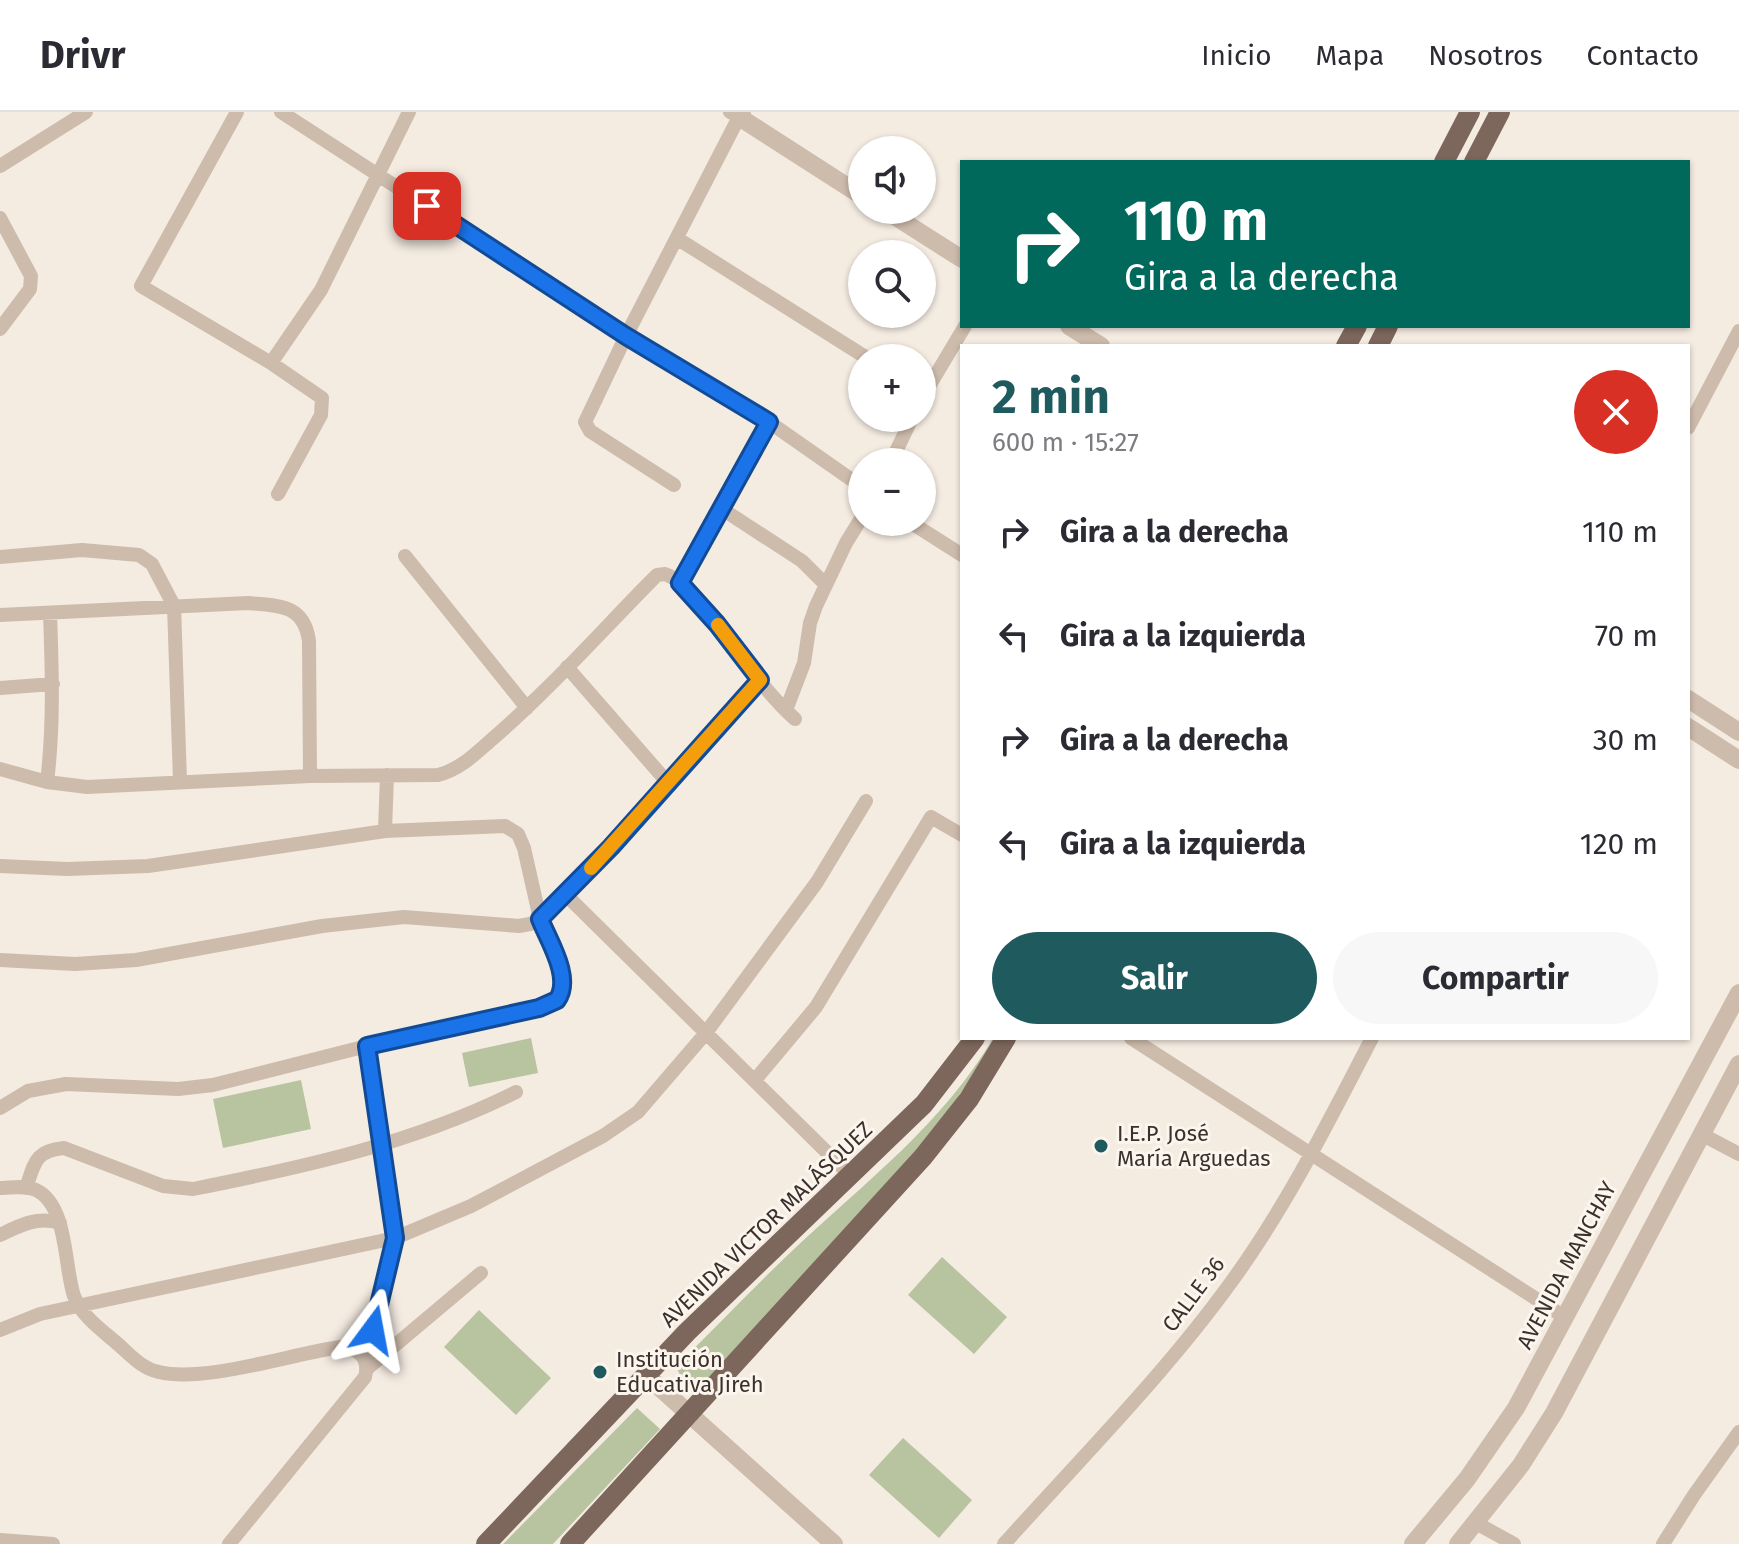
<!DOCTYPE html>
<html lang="es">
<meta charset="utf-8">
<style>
:root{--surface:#fff;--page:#f7f7f7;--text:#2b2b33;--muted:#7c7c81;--line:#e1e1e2;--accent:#1f5a5e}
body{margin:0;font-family:"Fira Sans",sans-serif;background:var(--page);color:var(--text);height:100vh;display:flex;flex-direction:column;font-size:30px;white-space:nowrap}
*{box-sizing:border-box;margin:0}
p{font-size:26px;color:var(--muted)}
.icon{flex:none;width:44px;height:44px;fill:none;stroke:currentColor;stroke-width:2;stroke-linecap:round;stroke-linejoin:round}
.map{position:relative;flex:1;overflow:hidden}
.panel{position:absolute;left:960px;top:232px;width:730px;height:696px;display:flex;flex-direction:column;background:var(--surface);border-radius:0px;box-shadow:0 2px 6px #0004}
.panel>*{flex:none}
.guide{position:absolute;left:960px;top:48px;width:730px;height:168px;border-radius:0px;box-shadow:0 2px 6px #0004;background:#00695c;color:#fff;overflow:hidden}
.controls{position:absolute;left:848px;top:24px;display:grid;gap:16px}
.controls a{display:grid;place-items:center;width:88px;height:88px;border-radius:50%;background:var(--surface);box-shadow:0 2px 6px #0004;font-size:40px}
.pin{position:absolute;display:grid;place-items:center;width:68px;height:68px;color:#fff;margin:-34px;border-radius:16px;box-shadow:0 4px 12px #0006}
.me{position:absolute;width:88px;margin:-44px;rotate:13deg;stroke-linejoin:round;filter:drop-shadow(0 0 6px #0008)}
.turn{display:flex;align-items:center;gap:28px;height:168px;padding:0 32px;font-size:36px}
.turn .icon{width:104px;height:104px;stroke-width:2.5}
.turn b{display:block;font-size:56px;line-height:68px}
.round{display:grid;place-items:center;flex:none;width:84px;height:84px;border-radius:42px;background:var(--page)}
.headline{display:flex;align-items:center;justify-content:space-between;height:136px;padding:0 32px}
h1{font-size:48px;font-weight:700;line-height:60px;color:var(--accent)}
.cta{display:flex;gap:16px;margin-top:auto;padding:16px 32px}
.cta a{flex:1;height:92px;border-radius:48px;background:var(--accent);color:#fff;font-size:32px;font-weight:700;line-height:92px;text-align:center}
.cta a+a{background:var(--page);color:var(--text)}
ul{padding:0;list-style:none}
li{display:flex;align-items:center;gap:24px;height:104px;padding:0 32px}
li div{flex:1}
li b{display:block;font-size:30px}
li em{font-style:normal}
header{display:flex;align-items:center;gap:48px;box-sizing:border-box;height:112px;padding:0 40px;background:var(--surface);border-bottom:2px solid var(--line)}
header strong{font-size:38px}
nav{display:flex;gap:44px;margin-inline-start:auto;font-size:28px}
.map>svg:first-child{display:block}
.green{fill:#b8c4a0}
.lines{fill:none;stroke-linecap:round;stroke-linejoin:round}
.minor{stroke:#cdbbac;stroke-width:14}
.tertiary{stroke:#cdbbac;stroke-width:18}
.primary{stroke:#7d675c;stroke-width:20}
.route-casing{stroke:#114b97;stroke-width:20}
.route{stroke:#1a73e8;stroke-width:14}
.slow{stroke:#f59e0b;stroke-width:14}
.poi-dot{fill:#1f5a5e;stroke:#fbf5ee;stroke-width:3}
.labels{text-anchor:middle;stroke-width:6;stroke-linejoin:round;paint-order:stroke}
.poi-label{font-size:22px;fill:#3b302b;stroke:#fbf5ee;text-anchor:start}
.street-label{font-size:22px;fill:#3b302b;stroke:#fbf5ee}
</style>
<header>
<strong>Drivr</strong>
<nav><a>Inicio</a><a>Mapa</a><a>Nosotros</a><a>Contacto</a></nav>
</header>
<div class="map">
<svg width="1739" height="1432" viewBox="0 0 1739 1432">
<rect width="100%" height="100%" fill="#f4ebe1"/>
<path class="green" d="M531,926L538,961L469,975L462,941Z
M993,926H997L937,1017L771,1200L704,1270C691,1276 680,1267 676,1254C715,1216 753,1176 793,1138C863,1072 944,1011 993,926Z
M301,968L311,1017L223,1036L213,987Z
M942,1145L1007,1205L974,1242L908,1183Z
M479,1198L551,1266L516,1303L444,1235Z
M637,1296L660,1317L553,1432H503Z
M903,1326L972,1388L939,1426L869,1363Z"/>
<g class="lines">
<path class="minor" d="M237,0L141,174L271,251L322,286L321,303L278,382
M281,0L626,224L769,310L862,375
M0,54L86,0
M0,106L31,164L30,177L0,217
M678,127L867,246
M271,251L321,178L409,0
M922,286L965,214
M1688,316L1739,219
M891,350L912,306
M674,373L590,319L585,310L626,224L739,5L730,0
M719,395L802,449L825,472
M910,410L962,443
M405,444L527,596
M0,445L82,438L139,443L152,452L174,494L180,669
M680,471L719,395L769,310
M0,503L248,491C279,494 304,492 309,529L310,664
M567,555L668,671
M0,576L53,572
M786,598L804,551L810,511L816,494L846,431L862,405
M0,657L47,670L87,675L310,664L438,663C459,658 474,643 490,629C546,581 597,524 649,471L657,463L665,462C679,467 688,480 698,491C732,528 758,574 795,607
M47,670C54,613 52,558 50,501
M385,719L387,663
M0,754L67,757L148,754L385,719L505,714L518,722L524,736L540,807L560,859L563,874L557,888L539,896L367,934L213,973L178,977L66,972L28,979L0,996
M565,782L851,1064
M0,848L75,852L136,848L322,814L404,805L519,814L530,812L540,807L565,782L760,568
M1131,926L1566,1206
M755,968L816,895L931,705L962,723
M1701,1022L1739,1042
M0,1076C11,1076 26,1073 36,1078C68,1093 64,1155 74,1184C82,1205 103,1219 119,1233C131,1244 143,1257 159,1260C205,1271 291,1242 340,1235C359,1236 370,1246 365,1265L229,1432
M26,1076C35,1050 35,1039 64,1036L163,1074L193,1077C304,1055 414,1031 516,980
M0,1123C20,1113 38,1104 60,1111
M0,1218L40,1202L395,1126L471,1094L603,1024L638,1000L705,922L817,770L866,689
M366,1249L395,1126L367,934
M368,1256L481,1161
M1476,1411L1514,1432
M0,1428L53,1432
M1004,1432C1081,1346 1164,1263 1232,1169C1287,1093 1329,1009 1372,926
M1663,1432L1694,1383L1739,1320"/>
<path class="tertiary" d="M742,0L739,5L862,84
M885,98L962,147
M1069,214L1101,234
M1688,587L1739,620
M1688,615L1739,648
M647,1264L834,1432
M1413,1432L1467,1367L1516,1296L1739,881
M1458,1432L1521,1353L1554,1301L1739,952"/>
<path class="primary" d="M1444,50L1470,0
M1474,50L1500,0
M1346,234L1357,214
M1378,234L1388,214
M486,1432L687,1220L924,992L975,926
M570,1432L923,1045L969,987L1006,926"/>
</g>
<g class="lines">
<g class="route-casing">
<path id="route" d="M373,1218L395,1126L367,934L539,896L557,888C573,866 548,828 540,807L611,735L760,568L717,512L680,471L769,310L626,224L427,94"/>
</g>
<use href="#route" class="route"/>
<path class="slow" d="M591,756L760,568L718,513"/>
</g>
<g class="poi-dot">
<circle cx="1101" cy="1034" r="8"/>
<circle cx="600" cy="1260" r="8"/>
</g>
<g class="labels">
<g class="poi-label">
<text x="1117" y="1029">I.E.P. José<tspan x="1117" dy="25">María Arguedas</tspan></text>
<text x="616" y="1255">Institución<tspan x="616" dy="25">Educativa Jireh</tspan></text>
</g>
<g class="street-label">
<text transform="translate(766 1112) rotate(-44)" y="8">AVENIDA VICTOR MALÁSQUEZ</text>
<text transform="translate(1566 1153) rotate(-62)" y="8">AVENIDA MANCHAY</text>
<text transform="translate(1193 1182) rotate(-53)" y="8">CALLE 36</text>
</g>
</g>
</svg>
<div class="controls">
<a><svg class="icon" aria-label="sound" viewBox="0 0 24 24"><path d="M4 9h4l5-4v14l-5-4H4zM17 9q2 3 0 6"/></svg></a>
<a><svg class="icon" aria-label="search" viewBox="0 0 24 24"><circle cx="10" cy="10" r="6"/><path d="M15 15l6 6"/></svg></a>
<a>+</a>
<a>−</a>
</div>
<div class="pin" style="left:427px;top:94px;background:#d93025"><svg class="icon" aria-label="arrive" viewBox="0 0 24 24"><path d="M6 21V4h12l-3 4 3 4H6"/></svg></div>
<svg class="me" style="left:373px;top:1218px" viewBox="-20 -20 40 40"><path d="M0-17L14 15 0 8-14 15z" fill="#1a73e8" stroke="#fff" stroke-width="4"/></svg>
<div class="guide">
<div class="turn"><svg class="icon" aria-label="right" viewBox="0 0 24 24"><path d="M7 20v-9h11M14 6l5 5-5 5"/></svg><div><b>110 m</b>Gira a la derecha</div></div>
</div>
<section class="panel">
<div class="headline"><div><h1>2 min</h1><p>600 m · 15:27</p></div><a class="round" style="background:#d93025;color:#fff"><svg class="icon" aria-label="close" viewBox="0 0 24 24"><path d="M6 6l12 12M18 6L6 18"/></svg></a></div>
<ul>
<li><svg class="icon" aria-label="right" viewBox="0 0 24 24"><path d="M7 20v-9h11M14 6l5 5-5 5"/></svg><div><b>Gira a la derecha</b></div><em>110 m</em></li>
<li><svg class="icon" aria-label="left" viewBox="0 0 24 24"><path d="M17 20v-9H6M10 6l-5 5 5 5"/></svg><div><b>Gira a la izquierda</b></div><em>70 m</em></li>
<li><svg class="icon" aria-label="right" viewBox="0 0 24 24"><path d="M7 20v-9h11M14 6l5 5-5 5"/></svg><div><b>Gira a la derecha</b></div><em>30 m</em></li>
<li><svg class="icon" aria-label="left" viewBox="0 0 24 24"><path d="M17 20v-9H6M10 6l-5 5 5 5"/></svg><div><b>Gira a la izquierda</b></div><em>120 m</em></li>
</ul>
<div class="cta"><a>Salir</a><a>Compartir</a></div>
</section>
</div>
